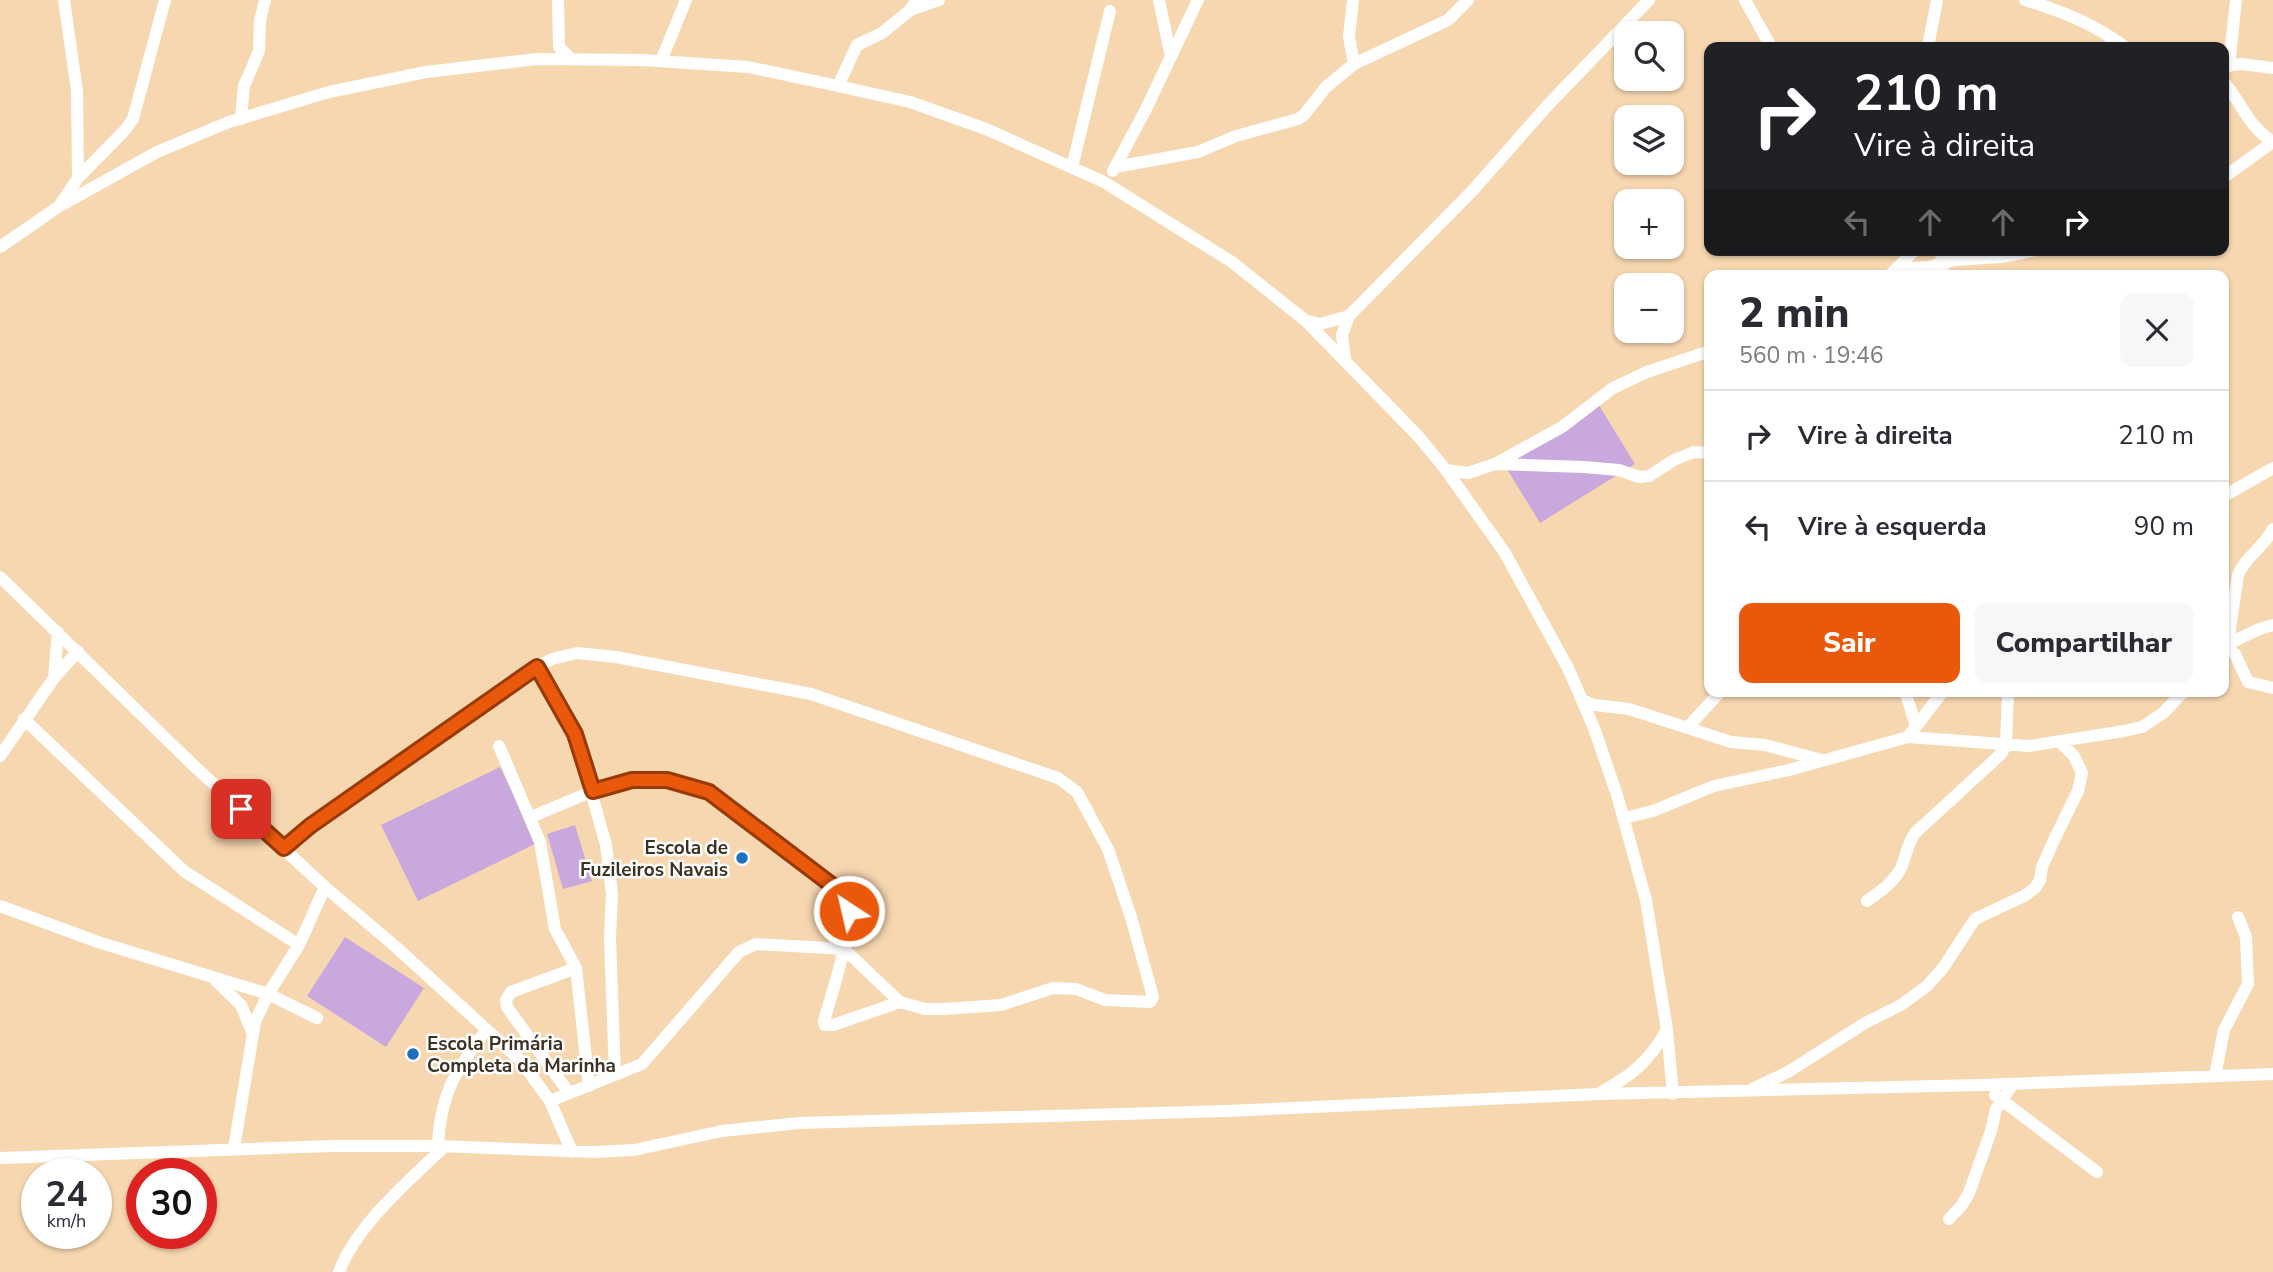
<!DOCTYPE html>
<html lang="pt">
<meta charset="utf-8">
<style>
:root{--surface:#fff;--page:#f7f7f7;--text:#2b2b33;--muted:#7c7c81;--line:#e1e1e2;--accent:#ea580c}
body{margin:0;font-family:"Nunito Sans",sans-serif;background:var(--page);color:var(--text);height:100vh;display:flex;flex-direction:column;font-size:26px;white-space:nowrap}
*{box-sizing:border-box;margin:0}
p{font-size:23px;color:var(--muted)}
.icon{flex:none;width:38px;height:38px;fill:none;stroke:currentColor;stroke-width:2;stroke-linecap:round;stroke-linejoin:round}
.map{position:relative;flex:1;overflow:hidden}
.details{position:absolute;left:1704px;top:270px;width:525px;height:427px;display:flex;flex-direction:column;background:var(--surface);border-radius:14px;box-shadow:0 2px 5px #0004}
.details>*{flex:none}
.banner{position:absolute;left:1704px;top:42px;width:525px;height:214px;border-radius:14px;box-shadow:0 2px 5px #0004;background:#202124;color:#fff;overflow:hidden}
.fabs{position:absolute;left:1614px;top:21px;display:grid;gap:14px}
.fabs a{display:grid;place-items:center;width:70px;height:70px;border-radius:14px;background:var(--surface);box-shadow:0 2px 5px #0004;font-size:35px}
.speed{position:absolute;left:21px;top:1158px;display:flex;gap:14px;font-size:35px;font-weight:700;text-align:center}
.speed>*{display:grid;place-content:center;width:91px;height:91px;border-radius:50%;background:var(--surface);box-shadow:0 2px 5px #0004;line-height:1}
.speed small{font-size:18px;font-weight:400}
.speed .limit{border:10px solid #d22;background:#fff;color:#111}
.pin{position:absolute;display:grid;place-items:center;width:60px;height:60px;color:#fff;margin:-30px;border-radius:14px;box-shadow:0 4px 10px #0006}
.me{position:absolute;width:77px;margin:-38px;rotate:325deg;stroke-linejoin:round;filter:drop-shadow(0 0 5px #0008)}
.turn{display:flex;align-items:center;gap:24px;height:147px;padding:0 35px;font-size:32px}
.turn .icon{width:91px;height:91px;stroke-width:2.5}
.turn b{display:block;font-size:49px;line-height:60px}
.lanes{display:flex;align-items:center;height:66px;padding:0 35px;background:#0003;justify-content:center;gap:35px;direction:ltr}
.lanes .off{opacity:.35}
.round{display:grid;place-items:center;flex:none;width:74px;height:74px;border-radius:14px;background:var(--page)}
.overview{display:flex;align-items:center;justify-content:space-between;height:119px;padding:0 35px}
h1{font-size:42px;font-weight:800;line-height:52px}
.button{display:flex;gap:14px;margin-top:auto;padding:14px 35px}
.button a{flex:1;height:80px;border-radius:14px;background:var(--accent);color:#fff;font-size:28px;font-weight:800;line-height:80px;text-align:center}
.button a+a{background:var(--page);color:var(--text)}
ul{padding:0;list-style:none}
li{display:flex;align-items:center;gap:21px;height:91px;padding:0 35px;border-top:2px solid var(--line)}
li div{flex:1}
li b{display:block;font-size:26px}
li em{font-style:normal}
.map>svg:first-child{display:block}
.green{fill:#c9a9dd}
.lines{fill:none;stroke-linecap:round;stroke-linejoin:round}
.minor{stroke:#fff;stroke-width:12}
.route-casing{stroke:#983908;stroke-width:18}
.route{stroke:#ea580c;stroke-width:12}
.poi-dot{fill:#1e70be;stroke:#fefefe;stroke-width:2.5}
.labels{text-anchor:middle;stroke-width:5;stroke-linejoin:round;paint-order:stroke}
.poi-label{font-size:19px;font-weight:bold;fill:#3d3121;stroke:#fefefe;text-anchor:end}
</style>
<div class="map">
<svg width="2273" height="1272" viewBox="0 0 2273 1272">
<rect width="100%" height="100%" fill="#f7d7b0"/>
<path class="green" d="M1597,402L1635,464L1540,523L1502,461Z
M500,767L537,843L418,901L381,825Z
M575,825L592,881L563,889L547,834Z
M345,937L424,988L386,1047L307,996Z"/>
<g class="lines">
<path class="minor" d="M64,0L77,91L78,178
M558,0L559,47L571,59
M1159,0L1171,57
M1353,0L1349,37L1354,64
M1745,0L1771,47
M2025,0C2062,11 2094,24 2125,47
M910,10L939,0
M1928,47L1937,0
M661,61L686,0
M2224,66L2242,64L2273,68
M2229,66L2236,0
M2224,82C2243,105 2247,125 2273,142
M838,86L857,45L882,33L909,11L917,0
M241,119L244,86L259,51L260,21L265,0
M1072,167L1110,11
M1115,167L1198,152L1236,136L1298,119L1304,115L1326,87L1354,64L1448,20L1468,0
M1113,171L1146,109L1198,0
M2224,177L2273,142
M59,206L78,178L125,130L133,119L165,0
M0,247L58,207L157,152L229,122L329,92L426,72L537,59L642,60L748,67L838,86L910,102L986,129L1104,182L1232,262L1306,321L1419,437L1446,470L1505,553L1569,670L1594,728L1617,795L1646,900L1667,1030L1673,1094
M1941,250L1943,275
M1898,269L1929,267L1954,260L2001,257L2037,250
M1890,275L1915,250
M1308,321L1320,324L1349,316L1474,189L1547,106L1649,0
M1345,359L1342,335L1349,316
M1495,464L1584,467L1619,470L1639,477L1649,476L1674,460L1694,452L1710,453
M1446,470L1468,473L1495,464L1562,427L1613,388L1647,372L1710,351
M2224,496L2273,468
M0,577L191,763L325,887L396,947L520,1060L550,1101L572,1152
M2224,645L2229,635L2238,575C2245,557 2264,547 2273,529
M2224,646L2235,654L2248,682L2273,688
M2224,646L2257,630L2273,625
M537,667L575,734L606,845L612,894L610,938L615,1075
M54,678L58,632
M1905,691L1916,726
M1582,700L1594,705L1629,709L1731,742L1765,745L1822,760
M24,719L184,871L299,945
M1687,728L1721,691
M1908,737L1943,691
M499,746L540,842L555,929L576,968L589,1086
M0,756L54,678L78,651
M531,817L593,791L632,780H667L709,792L840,892C860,917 832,991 824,1021L825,1025H833L900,1002
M1624,818L1653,811L1714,786L1789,770L1908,737L2029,746L2124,731L2142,727L2163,713L2184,691
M283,848L311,826L537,667L552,659L577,653L616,657L811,694L1058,778L1077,792L1108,849L1131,917L1153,997L1150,1002L1105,1000L1076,989L1053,988L1001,1005L944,1009H925L900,1002L844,949L756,944L739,952L642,1064L550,1101
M1867,901C1879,892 1892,884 1900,870C1906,858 1907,844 1915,833L2001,754L2006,745L2008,691
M0,906L98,942L268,994L317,1018
M214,979L241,1005L253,1034
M2215,1076L2224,1030L2248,984L2246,937L2238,917
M1752,1089L1788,1072L1865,1023L1901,1005L1927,986L1943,968L1975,919L2024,896L2035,888L2040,880L2042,867L2054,840L2078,791L2082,773L2074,756L2061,743
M1601,1092C1633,1075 1649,1061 1667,1030
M569,1093L507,1007L506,1000L511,992L576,968
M1995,1095L2097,1172
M438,1146C440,1094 456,1070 486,1030
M234,1148L255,1022L268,994L299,945L325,887
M0,1158L332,1146H438L595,1152L634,1150L722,1131L799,1123L1226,1111L1598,1094L1980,1085L2273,1074
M1949,1219L1962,1205L1969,1193L1991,1131L1996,1109L2013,1084
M339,1272C357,1224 409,1181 445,1146"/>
</g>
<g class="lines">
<g class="route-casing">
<path id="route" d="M241,809L284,848L310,826L537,667L575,734L593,791L632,780H667L709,792L841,892L847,900L849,911"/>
</g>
<use href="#route" class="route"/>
</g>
<g class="poi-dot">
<circle cx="742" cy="858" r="7"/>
<circle cx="413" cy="1054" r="7"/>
</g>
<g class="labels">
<g class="poi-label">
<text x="728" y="854">Escola de<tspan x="728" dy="22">Fuzileiros Navais</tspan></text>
<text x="427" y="1050" text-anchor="start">Escola Primária<tspan x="427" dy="22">Completa da Marinha</tspan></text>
</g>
</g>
</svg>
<div class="fabs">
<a><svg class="icon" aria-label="search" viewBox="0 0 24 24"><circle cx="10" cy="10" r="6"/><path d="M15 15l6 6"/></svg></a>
<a><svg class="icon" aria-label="layers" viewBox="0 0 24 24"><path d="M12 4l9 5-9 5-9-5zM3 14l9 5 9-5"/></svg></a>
<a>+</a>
<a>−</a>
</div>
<div class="speed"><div>24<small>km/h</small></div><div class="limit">30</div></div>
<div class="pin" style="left:241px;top:809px;background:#d93025"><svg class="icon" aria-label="arrive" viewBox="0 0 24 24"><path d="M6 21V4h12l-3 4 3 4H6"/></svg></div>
<svg class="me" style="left:849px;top:911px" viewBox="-20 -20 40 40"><circle r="17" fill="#ea580c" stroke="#fff" stroke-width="3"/><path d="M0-11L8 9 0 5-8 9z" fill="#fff"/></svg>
<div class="banner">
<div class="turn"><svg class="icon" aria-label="right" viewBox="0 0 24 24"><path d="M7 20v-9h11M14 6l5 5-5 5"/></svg><div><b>210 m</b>Vire à direita</div></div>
<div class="lanes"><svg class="icon off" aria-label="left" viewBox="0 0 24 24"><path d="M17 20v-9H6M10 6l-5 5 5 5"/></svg><svg class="icon off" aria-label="ahead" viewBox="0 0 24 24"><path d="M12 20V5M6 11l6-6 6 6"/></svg><svg class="icon off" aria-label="ahead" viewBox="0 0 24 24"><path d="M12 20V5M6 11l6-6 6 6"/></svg><svg class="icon" aria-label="right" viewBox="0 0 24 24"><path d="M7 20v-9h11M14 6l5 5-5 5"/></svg></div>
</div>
<section class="details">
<div class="overview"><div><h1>2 min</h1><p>560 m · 19:46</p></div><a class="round"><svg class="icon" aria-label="close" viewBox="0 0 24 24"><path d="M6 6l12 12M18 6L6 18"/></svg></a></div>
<ul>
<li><svg class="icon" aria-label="right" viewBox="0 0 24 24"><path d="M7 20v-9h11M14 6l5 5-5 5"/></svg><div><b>Vire à direita</b></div><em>210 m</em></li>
<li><svg class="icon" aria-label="left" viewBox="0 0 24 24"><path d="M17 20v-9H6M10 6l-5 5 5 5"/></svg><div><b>Vire à esquerda</b></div><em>90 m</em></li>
</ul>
<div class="button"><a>Sair</a><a>Compartilhar</a></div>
</section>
</div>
